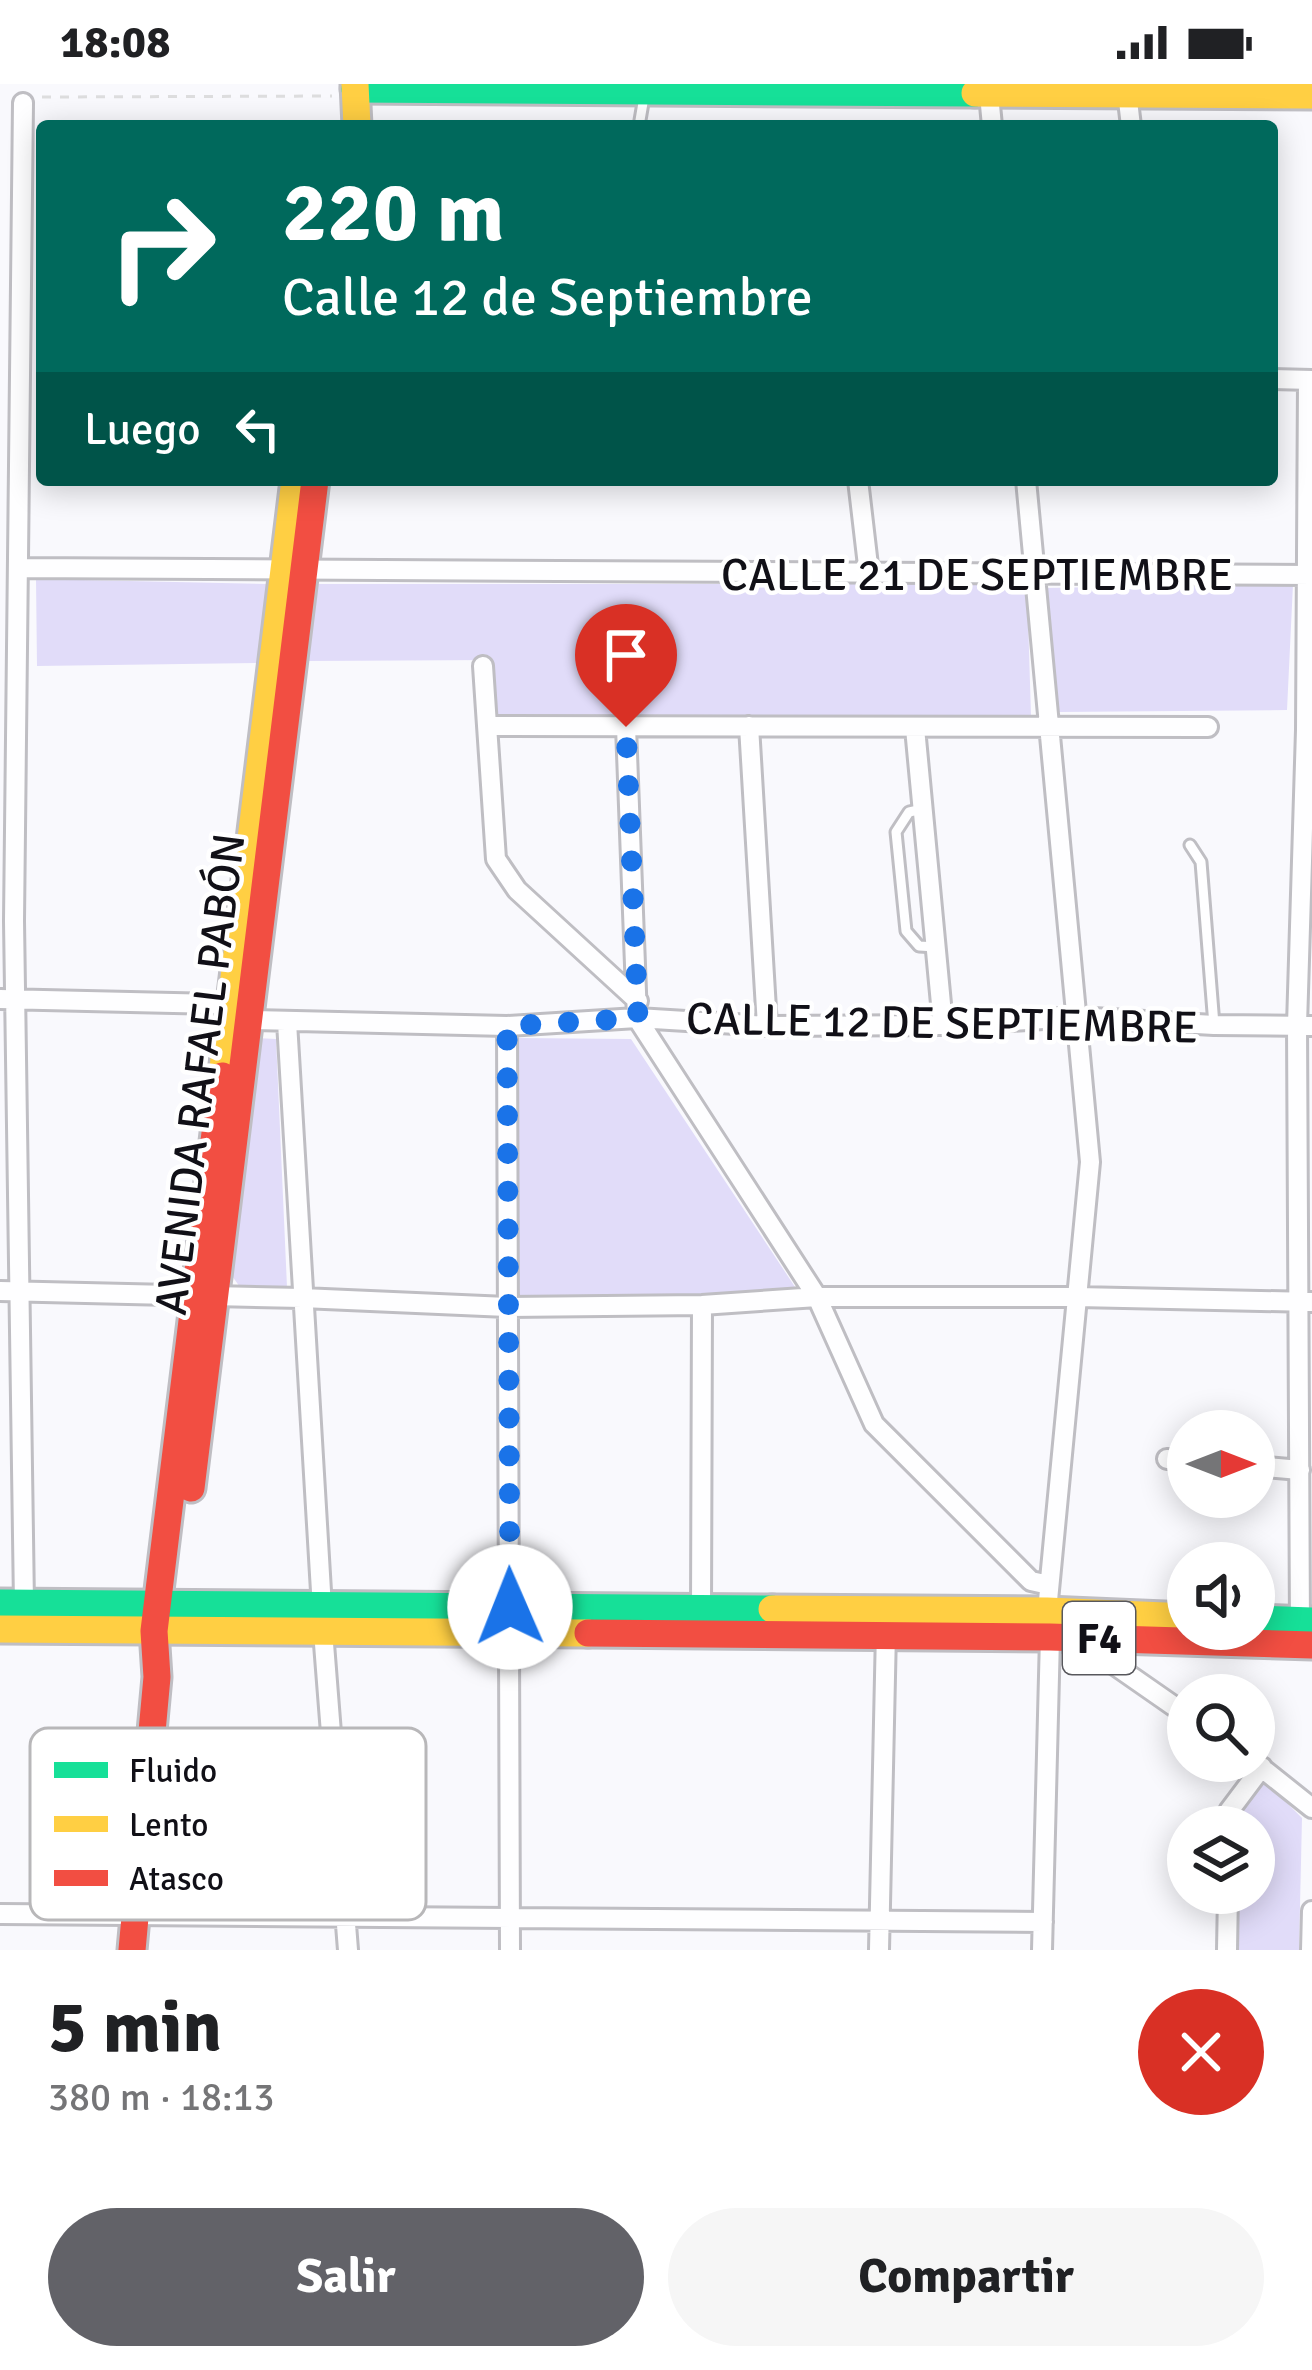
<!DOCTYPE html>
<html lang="es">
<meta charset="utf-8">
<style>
:root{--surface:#fff;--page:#f6f6f6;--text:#202124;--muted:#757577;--accent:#626268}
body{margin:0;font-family:Signika,sans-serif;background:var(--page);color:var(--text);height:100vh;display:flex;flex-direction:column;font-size:45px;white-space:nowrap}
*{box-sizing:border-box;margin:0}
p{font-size:39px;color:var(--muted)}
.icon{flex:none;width:66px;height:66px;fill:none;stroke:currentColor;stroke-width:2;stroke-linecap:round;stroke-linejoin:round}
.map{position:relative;height:1866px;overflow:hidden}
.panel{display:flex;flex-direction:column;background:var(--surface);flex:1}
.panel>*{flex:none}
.hud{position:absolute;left:36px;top:36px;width:1242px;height:366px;border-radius:12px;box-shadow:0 6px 30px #0003;background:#00695c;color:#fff;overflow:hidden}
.needle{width:78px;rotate:90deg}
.buttons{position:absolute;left:1167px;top:1326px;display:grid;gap:24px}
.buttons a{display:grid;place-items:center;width:108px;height:108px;border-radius:50%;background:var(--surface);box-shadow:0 6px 30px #0003;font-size:60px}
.pin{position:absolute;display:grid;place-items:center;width:102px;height:102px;color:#fff;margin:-123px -51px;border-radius:50% 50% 50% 0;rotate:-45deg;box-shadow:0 0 12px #0007}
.pin .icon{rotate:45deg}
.me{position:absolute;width:132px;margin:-66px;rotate:359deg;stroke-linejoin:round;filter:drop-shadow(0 0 9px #0008)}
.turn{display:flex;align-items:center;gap:42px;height:252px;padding:0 48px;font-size:54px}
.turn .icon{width:156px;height:156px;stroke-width:2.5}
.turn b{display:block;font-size:84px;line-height:102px}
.then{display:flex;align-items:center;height:114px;padding:0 48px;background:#0003;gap:24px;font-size:45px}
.round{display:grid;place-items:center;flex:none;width:126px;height:126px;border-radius:63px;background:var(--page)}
.head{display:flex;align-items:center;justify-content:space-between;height:204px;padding:0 48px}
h1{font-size:72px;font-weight:800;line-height:90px}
.cta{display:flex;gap:24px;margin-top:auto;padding:24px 48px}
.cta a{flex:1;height:138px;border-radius:72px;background:var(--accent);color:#fff;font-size:48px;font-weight:800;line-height:138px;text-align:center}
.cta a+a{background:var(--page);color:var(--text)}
.status{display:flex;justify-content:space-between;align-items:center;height:84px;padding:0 60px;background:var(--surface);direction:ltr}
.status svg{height:33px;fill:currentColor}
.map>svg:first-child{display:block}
.green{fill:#e1dcf9}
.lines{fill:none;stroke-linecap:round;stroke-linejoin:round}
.lane-casing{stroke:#bfbec3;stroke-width:15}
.street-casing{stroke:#bfbec3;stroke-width:24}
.fast-casing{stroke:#bfbec3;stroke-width:33}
.slow-casing{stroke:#bfbec3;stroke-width:33}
.jam-casing{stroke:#bfbec3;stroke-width:33}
.path{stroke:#ddddde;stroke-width:3;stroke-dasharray:9 9;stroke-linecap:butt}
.lane{stroke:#fefeff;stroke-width:9}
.street{stroke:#fefeff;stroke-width:18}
.fast{stroke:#16e098;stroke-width:27}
.slow{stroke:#ffcf43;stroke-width:27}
.jam{stroke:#f24e42;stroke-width:27}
.route{stroke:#1a73e8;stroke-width:21;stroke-dasharray:0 37.8}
.labels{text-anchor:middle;stroke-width:9;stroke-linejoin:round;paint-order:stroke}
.shield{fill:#fff;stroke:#58585d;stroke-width:3}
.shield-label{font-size:42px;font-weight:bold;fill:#111017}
.street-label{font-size:45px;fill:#111017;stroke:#fff}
.key{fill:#fff;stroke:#b8b7b9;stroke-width:3}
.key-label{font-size:33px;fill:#111017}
</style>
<div class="status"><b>18:08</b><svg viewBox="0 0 49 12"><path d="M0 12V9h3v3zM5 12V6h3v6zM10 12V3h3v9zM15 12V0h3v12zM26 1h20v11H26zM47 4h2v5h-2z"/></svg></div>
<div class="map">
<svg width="1312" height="1866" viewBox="0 0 1312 1866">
<rect width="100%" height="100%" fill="#f9f9fd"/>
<path class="green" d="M36,495L268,500L259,579L37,582Z
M316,500H1027L1031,632L494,634L493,576L308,577Z
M1293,500L1287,626L1059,628L1045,504Z
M256,954L276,955L287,1203L242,1206L230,1189Z
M518,954L631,955L801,1212L518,1213Z
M1261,1693L1302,1734L1299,1866H1234L1235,1809H1254V1743H1237L1238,1730Z"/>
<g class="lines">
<g class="lane-casing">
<path id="lane" d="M639,42L644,13
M923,725L909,728L896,748L906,847L919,862L936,863
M1190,761L1201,778L1214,941"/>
</g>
<g class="street-casing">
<path id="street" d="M988,0L992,42
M1126,0L1131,42
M23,19L14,837L24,1520
M1272,295L1312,296
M858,396L869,490
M1026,396L1090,1078L1047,1527L1050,1553L1042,1866
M18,484L1312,491
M483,582L496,775L517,806L638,917
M487,642L1208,643
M749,642L767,942
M626,643L637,934L817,1213L874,1340L1031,1497L1049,1501
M915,644L943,941
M0,915L217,920L249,936L507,942L637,934L767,942L943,941L1076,933L1214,941L1312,942
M287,938L322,1524
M507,942L510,1866
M0,1207L302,1214L507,1223L702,1221L817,1213H1078L1312,1218
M1167,1375L1188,1376
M1254,1382L1300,1386
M701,1527L702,1221
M1300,1545L1297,941L1306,646L1308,296
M323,1547L348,1866
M1083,1559L1188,1632
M1253,1677L1312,1724
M1229,1743V1727L1262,1683
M0,1830L1043,1838
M879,1866L886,1547
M1227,1866L1228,1809
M1311,1866L1312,1827"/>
</g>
<g class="fast-casing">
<path id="fast" d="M355,5L975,9
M0,1519L772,1525
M1254,1535L1312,1537"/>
</g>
<g class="slow-casing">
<path id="slow" d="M355,0L357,42
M975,9L1312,11
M222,992L295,396
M772,1525L1047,1527L1188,1533
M0,1545L588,1549"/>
</g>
<g class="jam-casing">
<path id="jam" d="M191,1404L315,396
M588,1549L1050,1553L1312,1561
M132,1866L157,1593L154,1547L222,992"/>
</g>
<path class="path" d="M42,13L332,12"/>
<use href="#lane" class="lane"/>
<use href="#street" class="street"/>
<use href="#fast" class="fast"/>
<use href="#slow" class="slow"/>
<use href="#jam" class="jam"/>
</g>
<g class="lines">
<path class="route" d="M510,1523L507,942L638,934L626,643"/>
</g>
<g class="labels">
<rect class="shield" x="1063" y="1518" width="72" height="72" rx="9"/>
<g class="shield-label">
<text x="1099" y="1569">F4</text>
</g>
<g class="street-label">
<text x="977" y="506">CALLE 21 DE SEPTIEMBRE</text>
<text transform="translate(942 938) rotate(1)" y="16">CALLE 12 DE SEPTIEMBRE</text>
<text transform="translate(199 990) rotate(-83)" y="16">AVENIDA RAFAEL PABÓN</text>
</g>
</g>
<rect x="30" y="1644" width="396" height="192" rx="18" class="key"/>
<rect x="54" y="1678" width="54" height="16" fill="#16e098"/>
<rect x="54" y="1732" width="54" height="16" fill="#ffcf43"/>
<rect x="54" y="1786" width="54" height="16" fill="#f24e42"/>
<g class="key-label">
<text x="129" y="1698">Fluido</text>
<text x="129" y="1752">Lento</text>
<text x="129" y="1806">Atasco</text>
</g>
</svg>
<div class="buttons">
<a><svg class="needle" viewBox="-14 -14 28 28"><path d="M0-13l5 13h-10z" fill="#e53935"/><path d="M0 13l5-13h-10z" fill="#757577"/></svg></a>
<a><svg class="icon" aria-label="sound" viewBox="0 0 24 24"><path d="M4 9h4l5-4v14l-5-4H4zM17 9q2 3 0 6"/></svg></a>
<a><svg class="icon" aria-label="search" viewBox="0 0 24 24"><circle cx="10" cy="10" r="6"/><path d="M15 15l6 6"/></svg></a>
<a><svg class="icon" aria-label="layers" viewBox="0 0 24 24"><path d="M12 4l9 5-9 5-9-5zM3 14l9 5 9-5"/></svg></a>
</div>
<div class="pin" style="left:626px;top:643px;background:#d93025"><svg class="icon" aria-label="arrive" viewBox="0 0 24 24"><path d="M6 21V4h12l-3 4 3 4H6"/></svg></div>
<svg class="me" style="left:510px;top:1523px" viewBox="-20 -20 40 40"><circle r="19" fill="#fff"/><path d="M0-13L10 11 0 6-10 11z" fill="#1a73e8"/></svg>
<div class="hud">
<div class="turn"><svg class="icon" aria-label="right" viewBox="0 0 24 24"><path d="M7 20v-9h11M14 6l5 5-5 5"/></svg><div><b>220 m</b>Calle 12 de Septiembre</div></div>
<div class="then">Luego<svg class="icon" aria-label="left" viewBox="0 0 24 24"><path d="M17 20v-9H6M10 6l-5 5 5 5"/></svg></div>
</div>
</div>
<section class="panel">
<div class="head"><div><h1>5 min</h1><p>380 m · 18:13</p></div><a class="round" style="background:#d93025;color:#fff"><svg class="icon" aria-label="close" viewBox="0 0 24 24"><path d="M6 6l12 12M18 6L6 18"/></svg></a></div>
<div class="cta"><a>Salir</a><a>Compartir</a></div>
</section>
